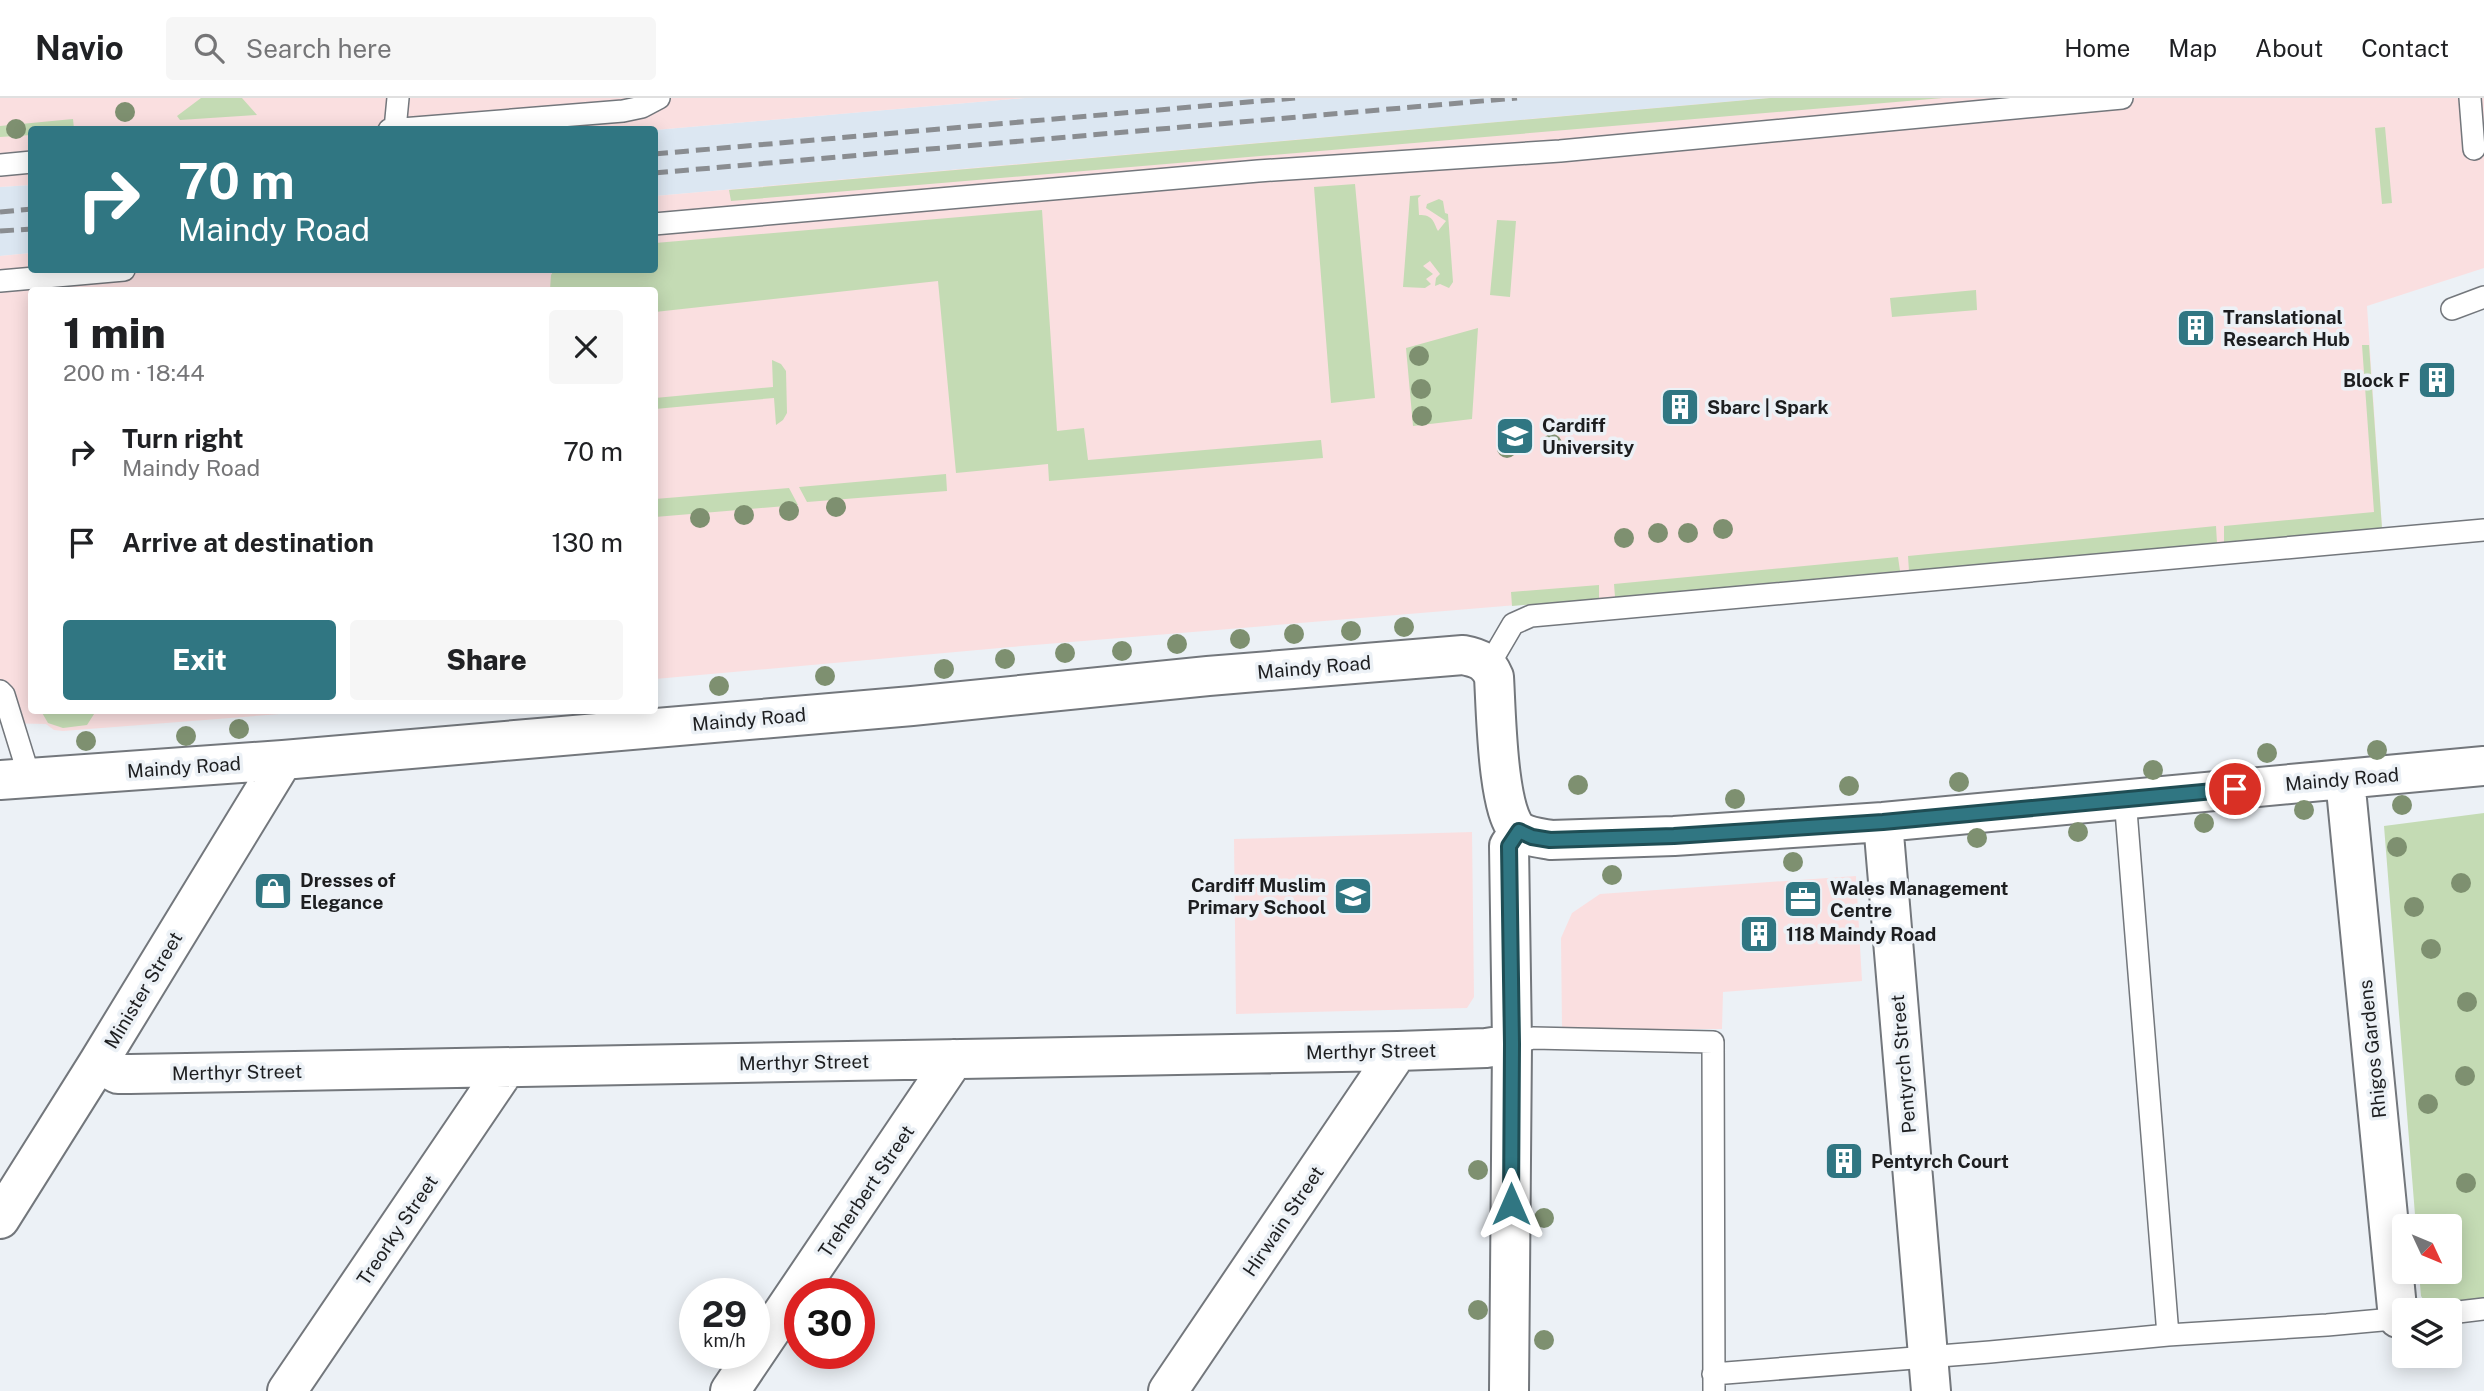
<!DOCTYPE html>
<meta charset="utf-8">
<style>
:root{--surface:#fff;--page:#f6f6f6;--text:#202124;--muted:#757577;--line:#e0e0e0;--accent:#307682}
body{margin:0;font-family:"Public Sans",sans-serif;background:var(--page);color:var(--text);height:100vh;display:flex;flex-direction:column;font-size:26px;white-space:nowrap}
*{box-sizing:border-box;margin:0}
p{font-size:23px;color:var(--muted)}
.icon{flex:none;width:38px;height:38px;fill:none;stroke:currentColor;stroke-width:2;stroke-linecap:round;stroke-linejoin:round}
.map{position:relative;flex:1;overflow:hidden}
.side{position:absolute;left:28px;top:189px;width:630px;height:427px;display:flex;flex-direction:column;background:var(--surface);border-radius:7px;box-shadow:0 4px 18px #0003}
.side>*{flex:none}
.hud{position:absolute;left:28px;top:28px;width:630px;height:147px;border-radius:7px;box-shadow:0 4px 18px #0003;background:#307682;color:#fff;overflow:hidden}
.needle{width:46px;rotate:134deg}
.controls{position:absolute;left:2392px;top:1116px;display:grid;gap:14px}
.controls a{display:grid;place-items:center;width:70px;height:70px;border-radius:7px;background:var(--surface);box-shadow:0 4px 18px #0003;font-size:35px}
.speed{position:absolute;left:679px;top:1180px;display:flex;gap:14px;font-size:35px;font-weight:700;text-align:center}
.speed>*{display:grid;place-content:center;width:91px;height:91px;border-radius:50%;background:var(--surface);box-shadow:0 4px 18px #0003;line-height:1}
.speed small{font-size:18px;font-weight:400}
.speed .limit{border:10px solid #d22;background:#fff;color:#111}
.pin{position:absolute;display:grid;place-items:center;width:60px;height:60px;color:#fff;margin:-30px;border:4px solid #fff;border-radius:50%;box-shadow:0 2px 7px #0007}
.me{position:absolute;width:77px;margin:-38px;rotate:0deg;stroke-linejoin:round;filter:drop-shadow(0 0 5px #0008)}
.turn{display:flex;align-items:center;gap:24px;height:147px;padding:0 35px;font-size:32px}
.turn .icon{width:91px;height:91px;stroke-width:2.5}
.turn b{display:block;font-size:49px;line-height:60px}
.round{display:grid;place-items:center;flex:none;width:74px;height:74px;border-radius:7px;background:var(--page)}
.head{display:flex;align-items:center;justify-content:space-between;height:119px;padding:0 35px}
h1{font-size:42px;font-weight:800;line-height:52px}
.primary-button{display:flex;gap:14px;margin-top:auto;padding:14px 35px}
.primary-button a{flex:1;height:80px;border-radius:7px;background:var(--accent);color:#fff;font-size:28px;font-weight:800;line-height:80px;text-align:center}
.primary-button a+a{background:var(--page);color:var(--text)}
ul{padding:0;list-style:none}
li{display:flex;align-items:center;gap:21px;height:91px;padding:0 35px}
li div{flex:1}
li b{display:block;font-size:26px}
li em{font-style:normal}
header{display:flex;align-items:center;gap:42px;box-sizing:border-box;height:98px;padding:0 35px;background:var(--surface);border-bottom:2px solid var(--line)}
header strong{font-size:33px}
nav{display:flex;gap:38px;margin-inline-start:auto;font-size:24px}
.search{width:490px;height:63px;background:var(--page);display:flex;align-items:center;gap:18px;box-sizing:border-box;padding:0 24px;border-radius:7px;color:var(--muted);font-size:26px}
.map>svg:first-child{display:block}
.built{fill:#dce7f2}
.education{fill:#fadfe0}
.green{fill:#c4dbb4}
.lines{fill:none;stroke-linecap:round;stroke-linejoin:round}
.service-casing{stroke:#73777c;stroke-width:24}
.minor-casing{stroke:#73777c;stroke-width:42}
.service{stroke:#fff;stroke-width:21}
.minor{stroke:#fff;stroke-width:38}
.rail{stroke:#8a8d91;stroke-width:5;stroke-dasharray:14 7;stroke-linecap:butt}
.tree{fill:#7e9070}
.route-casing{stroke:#1f4d54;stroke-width:18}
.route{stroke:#307682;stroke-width:12}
.labels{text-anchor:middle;stroke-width:7;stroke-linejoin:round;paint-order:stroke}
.poi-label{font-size:19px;font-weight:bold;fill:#1d1e20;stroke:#ecf1f6;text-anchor:start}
.street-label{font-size:19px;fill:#1d1e20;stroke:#ecf1f6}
</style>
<header>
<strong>Navio</strong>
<div class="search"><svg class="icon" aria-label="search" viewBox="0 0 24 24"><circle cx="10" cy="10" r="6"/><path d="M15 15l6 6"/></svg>Search here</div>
<nav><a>Home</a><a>Map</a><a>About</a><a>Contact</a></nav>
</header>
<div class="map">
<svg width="2484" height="1293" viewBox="0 0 2484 1293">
<rect width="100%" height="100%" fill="#ecf1f6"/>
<path class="built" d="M1025,0H1770L655,98V32Z
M31,87V155L0,158V89Z"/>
<path class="education" d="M0,0H1025L655,32H32L31,87L0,89Z
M1770,0H2484V170L2367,208L2382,430L1615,499L1011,549L655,581L654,192H32V612L319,613L63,633L54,632L46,626L0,625V158L31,155L32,172H654L655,98Z
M1472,734L1474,899L1467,910L1236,916L1234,741Z
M1856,778L1862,883L1723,894L1722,931H1562L1561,840L1572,815L1600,796Z"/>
<path class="green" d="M201,0H242L257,17L180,22L177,18Z
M1770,0H1943L731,103L729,92Z
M73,21L74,31L32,32L31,37L0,39V28Z
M2385,29L2392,105L2382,106L2375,30Z
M1355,86L1375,300L1331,305L1314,89Z
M1421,97L1418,100L1419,117C1433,117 1433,123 1438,133L1446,123L1426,110L1427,106L1439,101L1443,103L1445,115L1448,116L1453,184L1449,190L1440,186L1435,188L1436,180L1440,176L1430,163L1423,168L1433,176L1426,181L1431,186L1425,190L1403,189L1410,98Z
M1042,112L1057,333L1084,330L1088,362L1321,342L1323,360L1049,383L1048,366L956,375L938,183L655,214L654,192H550L551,177L554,172H654L655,145Z
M1497,122L1516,123L1510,199L1490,197Z
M1976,192L1977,212L1892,219L1890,200Z
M1478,230L1472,321L1413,328L1406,250Z
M2362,247H2369L2382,430L2224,445V428L2374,414Z
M772,262L781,266L786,273L787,315L783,322L776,327L774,300L655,311V300L773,289Z
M946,376L947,393L807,404L799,389Z
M789,390L798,407L655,419V401Z
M2216,428L2217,445L1909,473L1908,458Z
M1898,459L1900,473L1615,499L1614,486Z
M1599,487V501L1512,508L1511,494Z
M41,613V612L96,613L87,627L63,630L48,625Z
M2484,715V1201L2432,1206L2431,1202L2423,1201L2421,1198L2419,1174H2450V1129H2416L2384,728Z"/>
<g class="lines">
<g class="service-casing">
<path id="service" d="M2470,0L2474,51
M395,31L398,0
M389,32L623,13L642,9L659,0
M0,67L32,64
M654,126L1258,73L1560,53L2122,0
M0,183L124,172
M2452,211L2484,199
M1489,567L1513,526L1531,518L2484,432
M0,593L4,597L30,681
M2125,700L2168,1237
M1512,946L1533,940L1713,944L1714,1293
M2450,1215L2484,1211
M1713,1276L1990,1254L2168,1237L2327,1227L2404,1220"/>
</g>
<g class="minor-casing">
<path id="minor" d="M2345,681L2398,1220
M0,682L283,662L912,608L1208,578L1463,557C1479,560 1488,564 1494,579C1496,609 1497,717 1519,733C1528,739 1540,740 1551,742L1674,738L1883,724L2484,668
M1883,724L1931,1293
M98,965L118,976H130L1398,953L1486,950L1512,946
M0,1121L98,965L283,662
M287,1293L506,970
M730,1293L954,961
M1168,1293L1398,953
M1509,1293L1512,946L1509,748L1519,733"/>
</g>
<use href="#service" class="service"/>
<use href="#minor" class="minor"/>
<path class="rail" d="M654,56L1295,0
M654,75L1517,0
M0,114L32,111
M0,133L32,131"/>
</g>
<g class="tree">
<circle cx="125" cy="14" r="10"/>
<circle cx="16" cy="31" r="10"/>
<circle cx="1419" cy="258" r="10"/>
<circle cx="1421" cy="291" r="10"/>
<circle cx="1422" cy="318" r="10"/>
<circle cx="1552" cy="346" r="10"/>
<circle cx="1507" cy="350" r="10"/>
<circle cx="836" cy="409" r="10"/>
<circle cx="789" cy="413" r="10"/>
<circle cx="744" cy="417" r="10"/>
<circle cx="700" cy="420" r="10"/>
<circle cx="1723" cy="431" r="10"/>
<circle cx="1658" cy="435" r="10"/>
<circle cx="1688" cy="435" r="10"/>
<circle cx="1624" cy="440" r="10"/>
<circle cx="1404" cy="529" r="10"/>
<circle cx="1351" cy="533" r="10"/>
<circle cx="1294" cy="536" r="10"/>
<circle cx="1240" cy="541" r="10"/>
<circle cx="1177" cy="546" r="10"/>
<circle cx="1122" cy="553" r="10"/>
<circle cx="1065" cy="555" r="10"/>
<circle cx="1005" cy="561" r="10"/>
<circle cx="944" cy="571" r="10"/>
<circle cx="825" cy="578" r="10"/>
<circle cx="719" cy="588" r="10"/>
<circle cx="239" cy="631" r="10"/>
<circle cx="186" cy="638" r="10"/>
<circle cx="86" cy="643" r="10"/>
<circle cx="2377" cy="652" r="10"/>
<circle cx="2267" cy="655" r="10"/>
<circle cx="2153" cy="672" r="10"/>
<circle cx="1959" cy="684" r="10"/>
<circle cx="1578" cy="687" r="10"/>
<circle cx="1849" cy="688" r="10"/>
<circle cx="1735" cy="701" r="10"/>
<circle cx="2402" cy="707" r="10"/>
<circle cx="2304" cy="712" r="10"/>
<circle cx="2204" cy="725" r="10"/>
<circle cx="2078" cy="734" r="10"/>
<circle cx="1977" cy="740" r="10"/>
<circle cx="2397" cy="749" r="10"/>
<circle cx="1793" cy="764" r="10"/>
<circle cx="1612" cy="777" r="10"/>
<circle cx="2461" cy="785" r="10"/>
<circle cx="2414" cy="809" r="10"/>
<circle cx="2431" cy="851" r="10"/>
<circle cx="2467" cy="904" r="10"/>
<circle cx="2465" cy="978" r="10"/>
<circle cx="2428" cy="1006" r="10"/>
<circle cx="1478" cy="1072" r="10"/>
<circle cx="2466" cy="1085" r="10"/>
<circle cx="1544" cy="1120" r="10"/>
<circle cx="1478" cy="1212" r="10"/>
<circle cx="1544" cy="1242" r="10"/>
</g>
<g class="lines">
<g class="route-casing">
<path id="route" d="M1511,1106L1512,946L1509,748L1519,733L1532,739L1550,742L1674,738L1883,724L2235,691"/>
</g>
<use href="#route" class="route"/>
</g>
<defs>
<g id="building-square" transform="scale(2.0125)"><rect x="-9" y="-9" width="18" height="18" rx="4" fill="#307682" stroke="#ecf1f6"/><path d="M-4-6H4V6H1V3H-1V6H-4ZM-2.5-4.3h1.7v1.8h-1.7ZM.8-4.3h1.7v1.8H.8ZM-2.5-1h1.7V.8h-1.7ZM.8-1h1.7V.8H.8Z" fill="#fff"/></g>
<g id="university-square" transform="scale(2.0125)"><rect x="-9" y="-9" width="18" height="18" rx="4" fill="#307682" stroke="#ecf1f6"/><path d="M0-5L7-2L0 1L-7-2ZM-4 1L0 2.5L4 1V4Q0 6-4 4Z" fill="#fff"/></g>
<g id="shop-square" transform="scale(2.0125)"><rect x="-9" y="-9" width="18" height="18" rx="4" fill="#307682" stroke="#ecf1f6"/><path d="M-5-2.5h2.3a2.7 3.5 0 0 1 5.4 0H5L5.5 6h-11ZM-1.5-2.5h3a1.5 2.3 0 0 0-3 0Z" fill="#fff"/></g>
<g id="school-square" transform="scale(2.0125)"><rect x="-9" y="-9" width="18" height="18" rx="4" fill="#307682" stroke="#ecf1f6"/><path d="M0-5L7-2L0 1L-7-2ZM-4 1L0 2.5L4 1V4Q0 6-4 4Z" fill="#fff"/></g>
<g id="office-square" transform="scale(2.0125)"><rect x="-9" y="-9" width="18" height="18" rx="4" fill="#307682" stroke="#ecf1f6"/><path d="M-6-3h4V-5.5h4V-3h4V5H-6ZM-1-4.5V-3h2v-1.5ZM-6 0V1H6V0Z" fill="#fff"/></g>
</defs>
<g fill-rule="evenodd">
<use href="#building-square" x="2196" y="230"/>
<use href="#building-square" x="2437" y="282"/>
<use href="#building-square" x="1680" y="309"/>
<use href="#university-square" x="1515" y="338"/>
<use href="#shop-square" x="273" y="793"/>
<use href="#school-square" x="1353" y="798"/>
<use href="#office-square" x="1803" y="801"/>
<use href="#building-square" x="1759" y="836"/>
<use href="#building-square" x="1844" y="1063"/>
</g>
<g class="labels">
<g class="poi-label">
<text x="2223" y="226">Translational<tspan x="2223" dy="22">Research Hub</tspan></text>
<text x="2410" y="289" text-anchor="end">Block F</text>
<text x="1707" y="316">Sbarc | Spark</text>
<text x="1542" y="334">Cardiff<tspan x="1542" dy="22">University</tspan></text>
<text x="300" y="789">Dresses of<tspan x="300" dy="22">Elegance</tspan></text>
<text x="1326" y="794" text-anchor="end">Cardiff Muslim<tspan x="1326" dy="22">Primary School</tspan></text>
<text x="1830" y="797">Wales Management<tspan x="1830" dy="22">Centre</tspan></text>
<text x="1786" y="843">118 Maindy Road</text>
<text x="1871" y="1070">Pentyrch Court</text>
</g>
<g class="street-label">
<text transform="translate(1314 569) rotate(-5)" y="7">Maindy Road</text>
<text transform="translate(749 621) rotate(-5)" y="7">Maindy Road</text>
<text transform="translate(184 669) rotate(-4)" y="7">Maindy Road</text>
<text transform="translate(2342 681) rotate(-5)" y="7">Maindy Road</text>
<text transform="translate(143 892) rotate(-59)" y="7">Minister Street</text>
<text transform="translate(2372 951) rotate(-96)" y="7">Rhigos Gardens</text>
<text transform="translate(1371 953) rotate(-1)" y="7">Merthyr Street</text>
<text transform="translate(804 964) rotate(-1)" y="7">Merthyr Street</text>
<text transform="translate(1903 966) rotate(-95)" y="7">Pentyrch Street</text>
<text transform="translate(237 974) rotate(-1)" y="7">Merthyr Street</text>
<text transform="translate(866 1093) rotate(-56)" y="7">Treherbert Street</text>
<text transform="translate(1283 1123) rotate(-56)" y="7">Hirwain Street</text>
<text transform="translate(397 1132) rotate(-56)" y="7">Treorky Street</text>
</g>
</g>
</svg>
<div class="controls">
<a><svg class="needle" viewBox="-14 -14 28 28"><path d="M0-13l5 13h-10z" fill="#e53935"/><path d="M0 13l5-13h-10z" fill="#757577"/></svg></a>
<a><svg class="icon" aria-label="layers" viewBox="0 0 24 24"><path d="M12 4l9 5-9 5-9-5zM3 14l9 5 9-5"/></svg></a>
</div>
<div class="speed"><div>29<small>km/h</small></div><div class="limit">30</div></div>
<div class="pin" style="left:2235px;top:691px;background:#d93025"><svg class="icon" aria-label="arrive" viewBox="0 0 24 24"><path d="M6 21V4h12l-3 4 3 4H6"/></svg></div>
<svg class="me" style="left:1511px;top:1106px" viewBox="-20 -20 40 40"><path d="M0-17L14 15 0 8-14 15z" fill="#307682" stroke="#fff" stroke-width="4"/></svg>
<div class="hud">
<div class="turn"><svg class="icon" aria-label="right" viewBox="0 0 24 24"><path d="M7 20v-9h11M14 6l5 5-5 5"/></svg><div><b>70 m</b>Maindy Road</div></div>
</div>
<section class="side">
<div class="head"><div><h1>1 min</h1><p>200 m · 18:44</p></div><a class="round"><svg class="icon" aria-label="close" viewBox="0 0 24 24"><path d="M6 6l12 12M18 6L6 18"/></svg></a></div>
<ul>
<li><svg class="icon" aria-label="right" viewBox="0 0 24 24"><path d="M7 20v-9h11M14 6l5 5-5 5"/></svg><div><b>Turn right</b><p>Maindy Road</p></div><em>70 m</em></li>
<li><svg class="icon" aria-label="arrive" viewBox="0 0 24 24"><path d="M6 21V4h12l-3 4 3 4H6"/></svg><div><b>Arrive at destination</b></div><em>130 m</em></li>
</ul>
<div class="primary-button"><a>Exit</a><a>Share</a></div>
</section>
</div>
